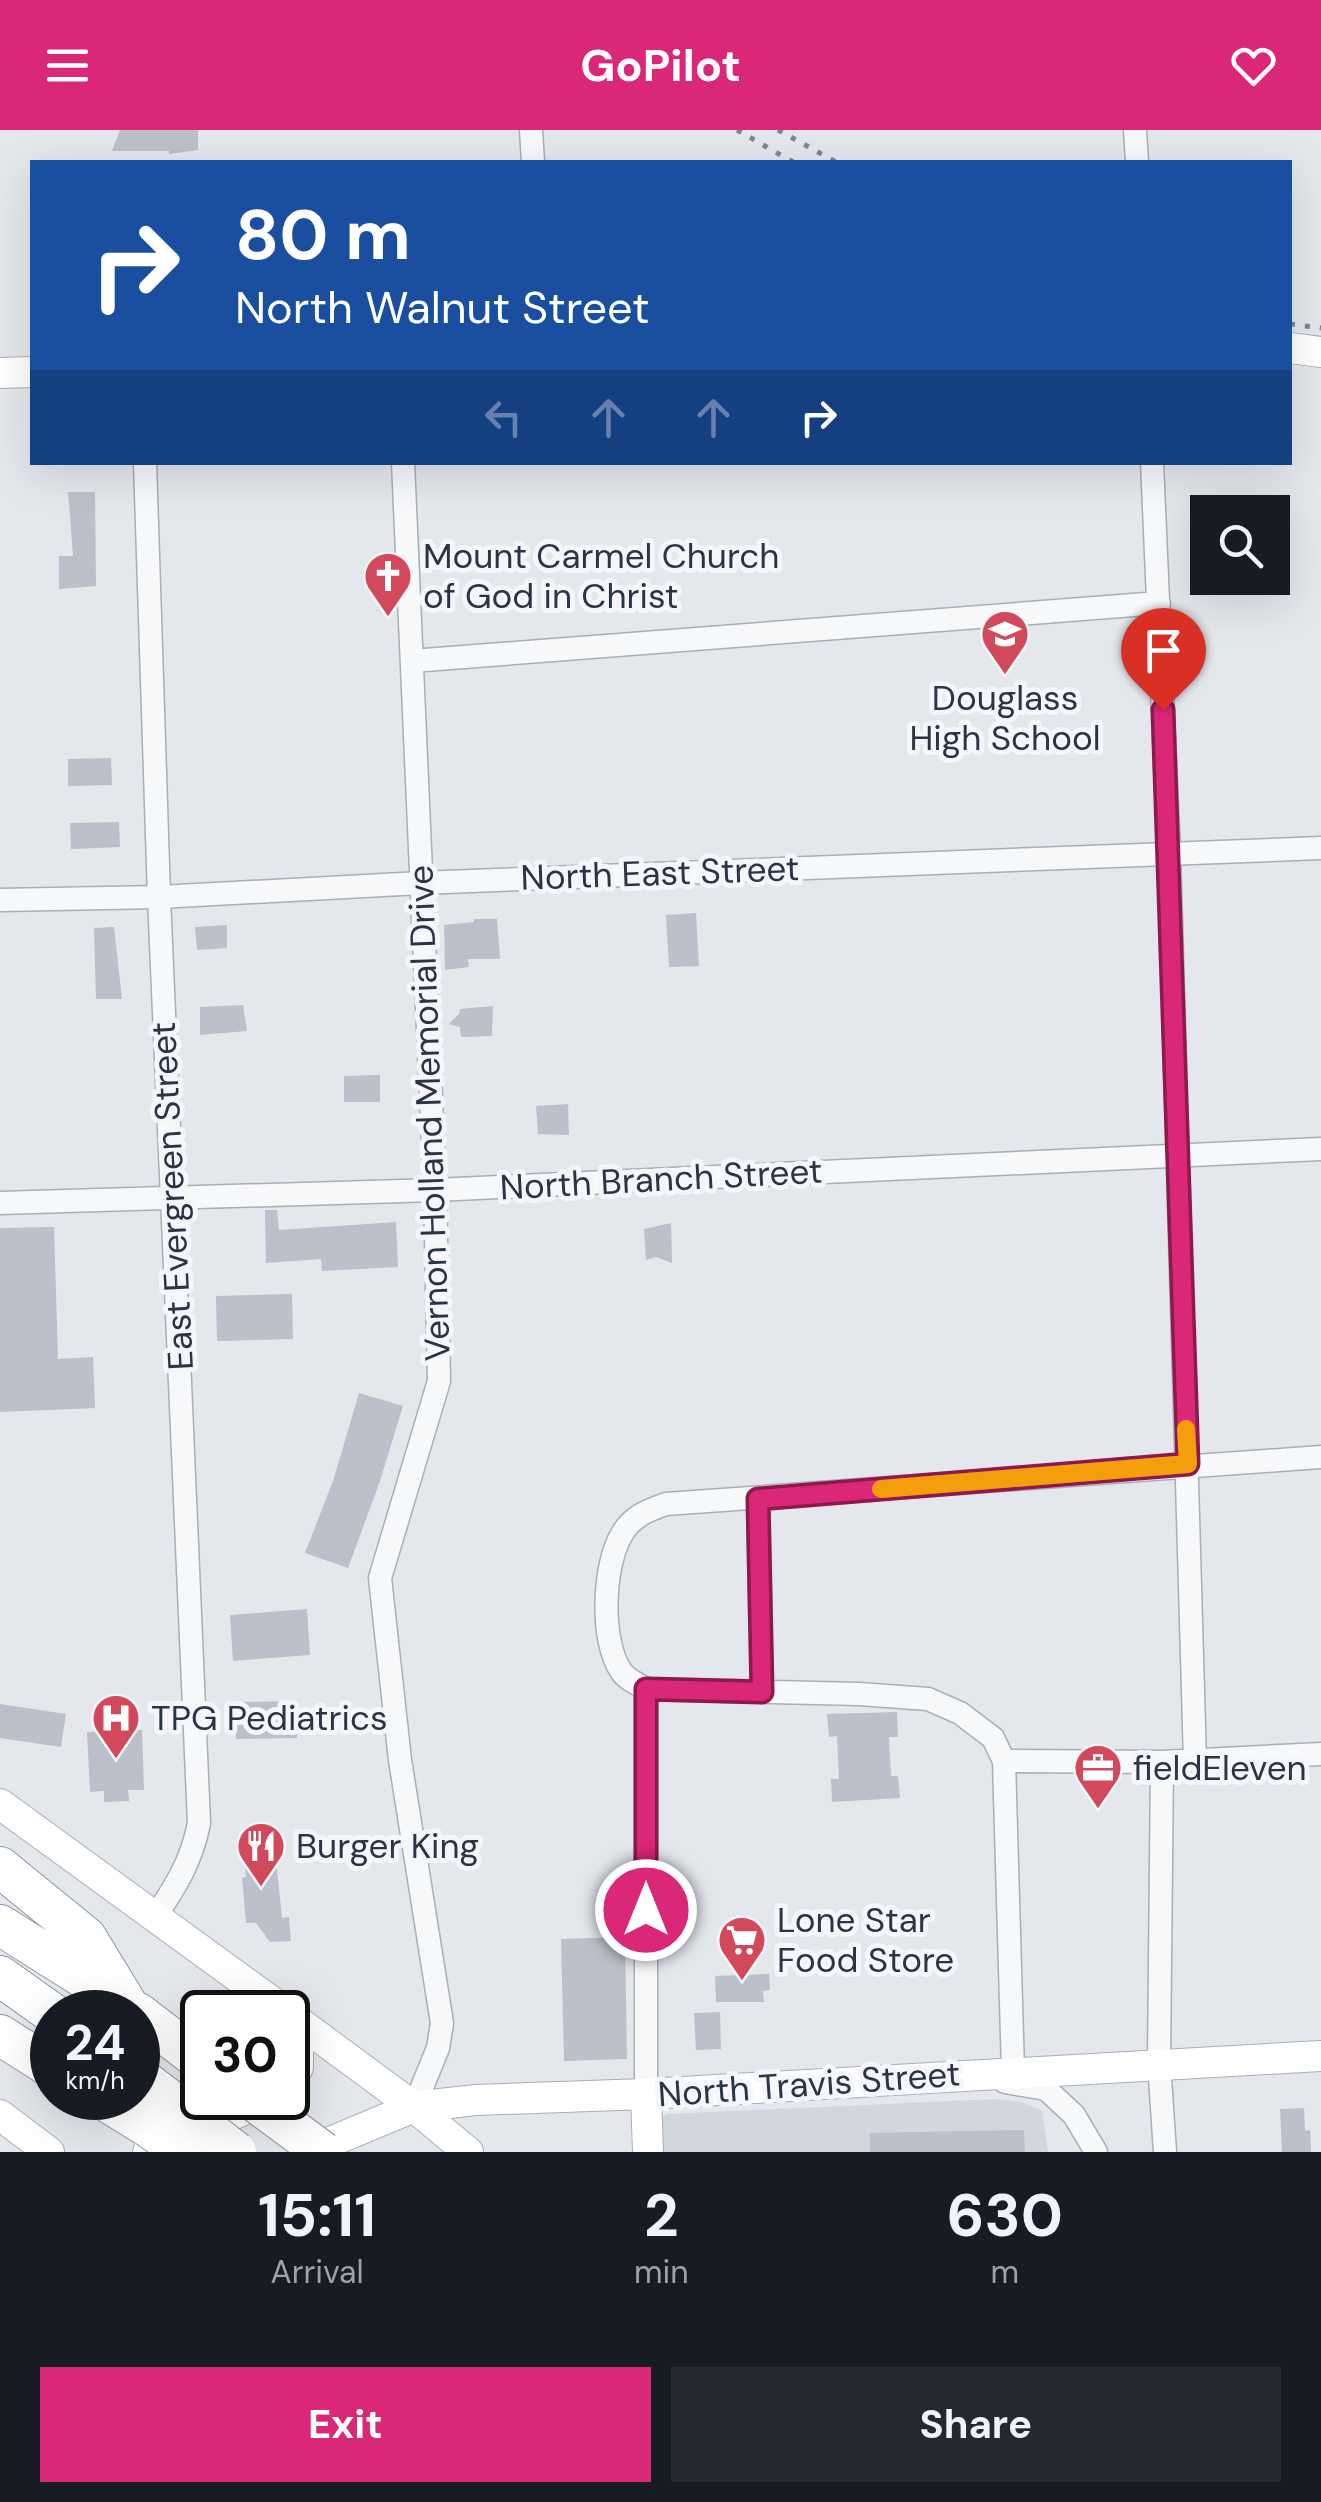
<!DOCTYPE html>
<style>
:root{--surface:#171b24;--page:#242831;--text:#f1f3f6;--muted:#9ea1a6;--accent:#db2777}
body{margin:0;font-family:"DM Sans",sans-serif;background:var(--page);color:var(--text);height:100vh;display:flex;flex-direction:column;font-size:38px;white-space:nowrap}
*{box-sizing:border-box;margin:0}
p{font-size:32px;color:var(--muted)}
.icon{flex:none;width:55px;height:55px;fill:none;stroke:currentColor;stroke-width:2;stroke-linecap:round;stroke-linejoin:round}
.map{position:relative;height:2022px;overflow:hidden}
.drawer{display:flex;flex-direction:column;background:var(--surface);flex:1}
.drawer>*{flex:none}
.guide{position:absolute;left:30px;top:30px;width:1262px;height:305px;border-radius:0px;box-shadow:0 10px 40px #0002;background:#1a4fa0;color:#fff;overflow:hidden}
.buttons{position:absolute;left:1190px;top:365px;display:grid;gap:20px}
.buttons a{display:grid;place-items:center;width:100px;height:100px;border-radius:0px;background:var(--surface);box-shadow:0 10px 40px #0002;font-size:50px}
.speed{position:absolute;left:30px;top:1860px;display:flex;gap:20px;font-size:50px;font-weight:700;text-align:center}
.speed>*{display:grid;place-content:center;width:130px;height:130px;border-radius:50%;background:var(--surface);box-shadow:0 10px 40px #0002;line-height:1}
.speed small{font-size:25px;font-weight:400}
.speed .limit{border:5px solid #111;border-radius:15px;background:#fff;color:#111}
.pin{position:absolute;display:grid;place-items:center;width:85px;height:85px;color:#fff;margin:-102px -42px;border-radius:50% 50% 50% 0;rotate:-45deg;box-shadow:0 0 10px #0007}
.pin .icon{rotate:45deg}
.me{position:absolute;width:110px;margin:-55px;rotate:0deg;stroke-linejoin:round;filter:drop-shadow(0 0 8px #0008)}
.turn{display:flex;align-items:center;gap:35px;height:210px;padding:0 40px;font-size:45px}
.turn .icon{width:130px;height:130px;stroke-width:2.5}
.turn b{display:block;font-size:70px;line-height:85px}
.lanes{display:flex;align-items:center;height:95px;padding:0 40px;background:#0003;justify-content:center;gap:50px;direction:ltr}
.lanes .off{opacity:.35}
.eta{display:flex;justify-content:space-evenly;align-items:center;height:170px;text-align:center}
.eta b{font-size:60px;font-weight:700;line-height:70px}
.primary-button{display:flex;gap:20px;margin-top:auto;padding:20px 40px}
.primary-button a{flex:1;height:115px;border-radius:0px;background:var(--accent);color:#fff;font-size:40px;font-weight:700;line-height:115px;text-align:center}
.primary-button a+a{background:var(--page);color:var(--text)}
header{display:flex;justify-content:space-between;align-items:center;height:130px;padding:0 40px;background:var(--accent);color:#fff;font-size:45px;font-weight:700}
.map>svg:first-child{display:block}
.built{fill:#d2d6de}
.building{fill:#bbc0ca}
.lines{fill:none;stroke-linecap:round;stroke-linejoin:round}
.street-casing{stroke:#a9aeb7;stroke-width:25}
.secondary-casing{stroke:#a9aeb7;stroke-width:32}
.highway-casing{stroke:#8b94a3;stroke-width:42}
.street{stroke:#f7f8fa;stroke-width:22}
.secondary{stroke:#fff;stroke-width:30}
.highway{stroke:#fff;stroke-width:40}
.rail{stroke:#7d8696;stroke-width:5;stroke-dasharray:5 10;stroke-linecap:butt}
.highway-bridge-casing{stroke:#8b94a3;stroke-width:42;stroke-linecap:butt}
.highway-bridge{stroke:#fff;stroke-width:40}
.route-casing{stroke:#8e194d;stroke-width:25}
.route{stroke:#db2777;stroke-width:18}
.slow{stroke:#f59e0b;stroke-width:18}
.labels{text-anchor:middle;stroke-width:10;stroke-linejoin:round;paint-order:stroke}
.poi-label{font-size:35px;fill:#2b3445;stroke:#f4f6f9;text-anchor:start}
.street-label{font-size:35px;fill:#2b3445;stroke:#f4f6f9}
</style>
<header><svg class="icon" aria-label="menu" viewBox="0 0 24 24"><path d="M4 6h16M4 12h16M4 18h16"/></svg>GoPilot<svg class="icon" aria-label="heart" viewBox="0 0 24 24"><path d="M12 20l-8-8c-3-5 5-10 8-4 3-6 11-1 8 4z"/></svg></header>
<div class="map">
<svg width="1321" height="2022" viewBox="0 0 1321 2022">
<rect width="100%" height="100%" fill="#e4e7ec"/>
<path class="built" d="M996,1969L1022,1972L1042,1981L1048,2022H653L661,1988L667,1984Z"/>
<path class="building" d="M120,0H198V20L169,24V21H112Z
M68,362H95L96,456L59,459V426H73Z
M111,628L112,655L68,656V629Z
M119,692L120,717L71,719L70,693Z
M696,783L699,836L669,837L666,785Z
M474,789H497L500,829H468L469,837L445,840L444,795L474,792Z
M227,795V818L197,820L195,797Z
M114,797L122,869H96L94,798Z
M243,875L247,901L200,905V877Z
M493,876L492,906L461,907L460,897L449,894L459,884L460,879Z
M380,945V972H344V946Z
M568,974L569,1005L538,1004L536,976Z
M265,1080H277L279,1100L396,1092L398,1137L322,1141L321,1129L266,1133Z
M671,1093L672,1133L656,1127L646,1130L644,1099Z
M54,1097L58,1229L93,1227L95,1278L0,1282V1098Z
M292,1164L293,1209L217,1211L216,1166Z
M359,1263L403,1276L380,1351L348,1438L305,1423L333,1351Z
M307,1479L310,1525L233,1531L230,1485Z
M297,1571V1608L236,1609L235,1572Z
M0,1574L66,1584L61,1617L0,1608Z
M897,1582L898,1607H889L891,1646H898L900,1668L832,1672L831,1649H839L837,1606L829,1607L827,1584Z
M142,1600L144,1660H128L129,1671L104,1672V1661L90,1662L87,1602Z
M275,1720L282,1788L289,1787L291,1811L270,1812L256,1793H246L242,1748L246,1747L244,1722Z
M625,1807L627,1929L564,1931L561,1809Z
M769,1844L770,1860L763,1861L764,1872H716L715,1846Z
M720,1882L721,1919L696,1920L694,1883Z
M1304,1978L1305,2001L1310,2000L1311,2022H1282L1280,1979Z
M1024,2000L1025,2022H870V2003Z"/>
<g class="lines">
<g class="street-casing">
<path id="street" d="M531,0L533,32
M1135,0L1137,32
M145,332L159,767L199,1693C192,1730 176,1756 155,1787
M403,332L435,1060L439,1251L380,1448L400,1630L442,1893L438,1918L414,1977
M1152,332L1169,723L1195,1631
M412,531L1159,473
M0,770L159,767L420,753L1321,718
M0,1073L435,1060L1321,1019
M758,1369L762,1562
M646,1559L859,1564L928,1569L960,1583L993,1608L1004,1631L1162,1632L1321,1624
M1004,1631L1013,1941
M1162,1632L1159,1933L1165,2022
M1005,1952L1046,1959L1074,1985L1096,2022
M646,1964V1559C638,1554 626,1549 621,1541C600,1510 603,1435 622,1404C632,1386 649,1380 666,1374L1321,1327"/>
</g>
<g class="secondary-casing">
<path id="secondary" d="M1290,218L1321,222
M0,243L32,242
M0,1674L286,1882
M288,1884L414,1977L468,2022
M288,1960L298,1937V1892
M646,1964L648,2022
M0,1985L49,2022
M148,2022L271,1968
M306,2022L414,1977L476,1970L646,1964L1321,1926"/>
</g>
<g class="highway-casing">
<path id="highway" d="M0,1737L86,1807L128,1876
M0,1795L119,1870
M0,1846L52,1883
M138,1883L202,1932
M0,1905L52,1938
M138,1946L171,1971
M101,1968L148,1997"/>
</g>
<use href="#street" class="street"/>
<use href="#secondary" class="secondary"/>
<use href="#highway" class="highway"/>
<path class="rail" d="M737,0L793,32
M778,0L836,32
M1290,194L1321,198"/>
<g class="highway-bridge-casing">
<path id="highway-bridge" d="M250,1968L323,2022
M171,1971L236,2022
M148,1997L183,2022"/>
</g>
<use href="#highway-bridge" class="highway-bridge"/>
</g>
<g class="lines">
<g class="route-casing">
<path id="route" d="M646,1780V1559L762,1562L758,1369L1188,1334L1163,580"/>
</g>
<use href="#route" class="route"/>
<path class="slow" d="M881,1359L1188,1334L1186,1299"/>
</g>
<defs>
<g id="church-pin" transform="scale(2.5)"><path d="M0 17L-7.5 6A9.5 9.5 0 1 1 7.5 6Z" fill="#d1495b" stroke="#f4f6f9"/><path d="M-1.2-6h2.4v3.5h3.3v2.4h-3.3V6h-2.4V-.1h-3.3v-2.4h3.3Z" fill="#fff"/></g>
<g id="school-pin" transform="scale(2.5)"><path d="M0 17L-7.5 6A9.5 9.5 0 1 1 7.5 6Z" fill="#d1495b" stroke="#f4f6f9"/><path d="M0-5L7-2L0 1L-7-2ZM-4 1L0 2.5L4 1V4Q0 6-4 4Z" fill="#fff"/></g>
<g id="hospital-pin" transform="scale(2.5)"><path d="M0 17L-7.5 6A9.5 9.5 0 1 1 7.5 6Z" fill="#d1495b" stroke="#f4f6f9"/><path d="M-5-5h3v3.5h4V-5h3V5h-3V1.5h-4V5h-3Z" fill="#fff"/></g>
<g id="office-pin" transform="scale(2.5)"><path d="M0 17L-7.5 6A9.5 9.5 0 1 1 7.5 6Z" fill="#d1495b" stroke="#f4f6f9"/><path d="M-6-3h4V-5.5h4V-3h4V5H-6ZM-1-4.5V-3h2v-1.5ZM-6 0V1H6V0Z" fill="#fff"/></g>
<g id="restaurant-pin" transform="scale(2.5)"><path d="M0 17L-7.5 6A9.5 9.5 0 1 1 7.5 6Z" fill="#d1495b" stroke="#f4f6f9"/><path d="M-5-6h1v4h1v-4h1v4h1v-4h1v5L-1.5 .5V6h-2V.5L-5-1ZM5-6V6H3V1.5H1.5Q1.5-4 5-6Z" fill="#fff"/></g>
<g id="supermarket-pin" transform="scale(2.5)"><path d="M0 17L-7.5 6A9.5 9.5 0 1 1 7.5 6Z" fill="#d1495b" stroke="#f4f6f9"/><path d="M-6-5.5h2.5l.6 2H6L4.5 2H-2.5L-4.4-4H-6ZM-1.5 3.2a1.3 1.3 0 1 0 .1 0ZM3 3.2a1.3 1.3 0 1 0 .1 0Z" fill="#fff"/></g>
</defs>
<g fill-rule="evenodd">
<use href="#church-pin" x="388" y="446"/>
<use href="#school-pin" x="1005" y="504"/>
<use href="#hospital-pin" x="116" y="1588"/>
<use href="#office-pin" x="1098" y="1638"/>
<use href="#restaurant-pin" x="261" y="1716"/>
<use href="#supermarket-pin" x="742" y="1810"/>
</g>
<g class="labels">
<g class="poi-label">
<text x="423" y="438">Mount Carmel Church<tspan x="423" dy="40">of God in Christ</tspan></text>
<text x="1005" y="580" text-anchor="middle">Douglass<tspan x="1005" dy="40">High School</tspan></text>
<text x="151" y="1600">TPG Pediatrics</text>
<text x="1133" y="1650">fieldEleven</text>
<text x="296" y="1728">Burger King</text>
<text x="777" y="1802">Lone Star<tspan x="777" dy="40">Food Store</tspan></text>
</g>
<g class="street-label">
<text transform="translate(660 743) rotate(-2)" y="12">North East Street</text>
<text transform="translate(429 983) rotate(-92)" y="12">Vernon Holland Memorial Drive</text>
<text transform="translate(661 1049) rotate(-3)" y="12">North Branch Street</text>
<text transform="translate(172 1066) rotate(-93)" y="12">East Evergreen Street</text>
<text transform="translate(809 1954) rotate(-4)" y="12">North Travis Street</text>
</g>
</g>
</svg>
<div class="buttons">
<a><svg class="icon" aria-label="search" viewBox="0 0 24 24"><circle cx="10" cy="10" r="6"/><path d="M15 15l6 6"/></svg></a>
</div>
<div class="speed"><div>24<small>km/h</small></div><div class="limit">30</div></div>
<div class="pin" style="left:1163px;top:580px;background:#d93025"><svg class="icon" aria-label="arrive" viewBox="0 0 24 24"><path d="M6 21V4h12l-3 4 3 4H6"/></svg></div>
<svg class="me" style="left:646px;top:1780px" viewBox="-20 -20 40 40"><circle r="17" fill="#db2777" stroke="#fff" stroke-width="3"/><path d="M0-11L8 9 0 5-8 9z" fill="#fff"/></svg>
<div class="guide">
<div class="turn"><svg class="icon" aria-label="right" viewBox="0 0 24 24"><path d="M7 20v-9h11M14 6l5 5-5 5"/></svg><div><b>80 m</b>North Walnut Street</div></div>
<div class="lanes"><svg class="icon off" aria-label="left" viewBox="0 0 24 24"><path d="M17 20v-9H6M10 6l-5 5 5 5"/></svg><svg class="icon off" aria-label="ahead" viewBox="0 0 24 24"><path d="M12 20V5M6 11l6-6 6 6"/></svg><svg class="icon off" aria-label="ahead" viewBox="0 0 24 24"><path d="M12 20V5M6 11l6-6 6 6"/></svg><svg class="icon" aria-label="right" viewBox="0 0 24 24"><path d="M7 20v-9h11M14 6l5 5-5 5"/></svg></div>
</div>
</div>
<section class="drawer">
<div class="eta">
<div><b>15:11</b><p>Arrival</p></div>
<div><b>2</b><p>min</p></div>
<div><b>630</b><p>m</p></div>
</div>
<div class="primary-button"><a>Exit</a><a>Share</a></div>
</section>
